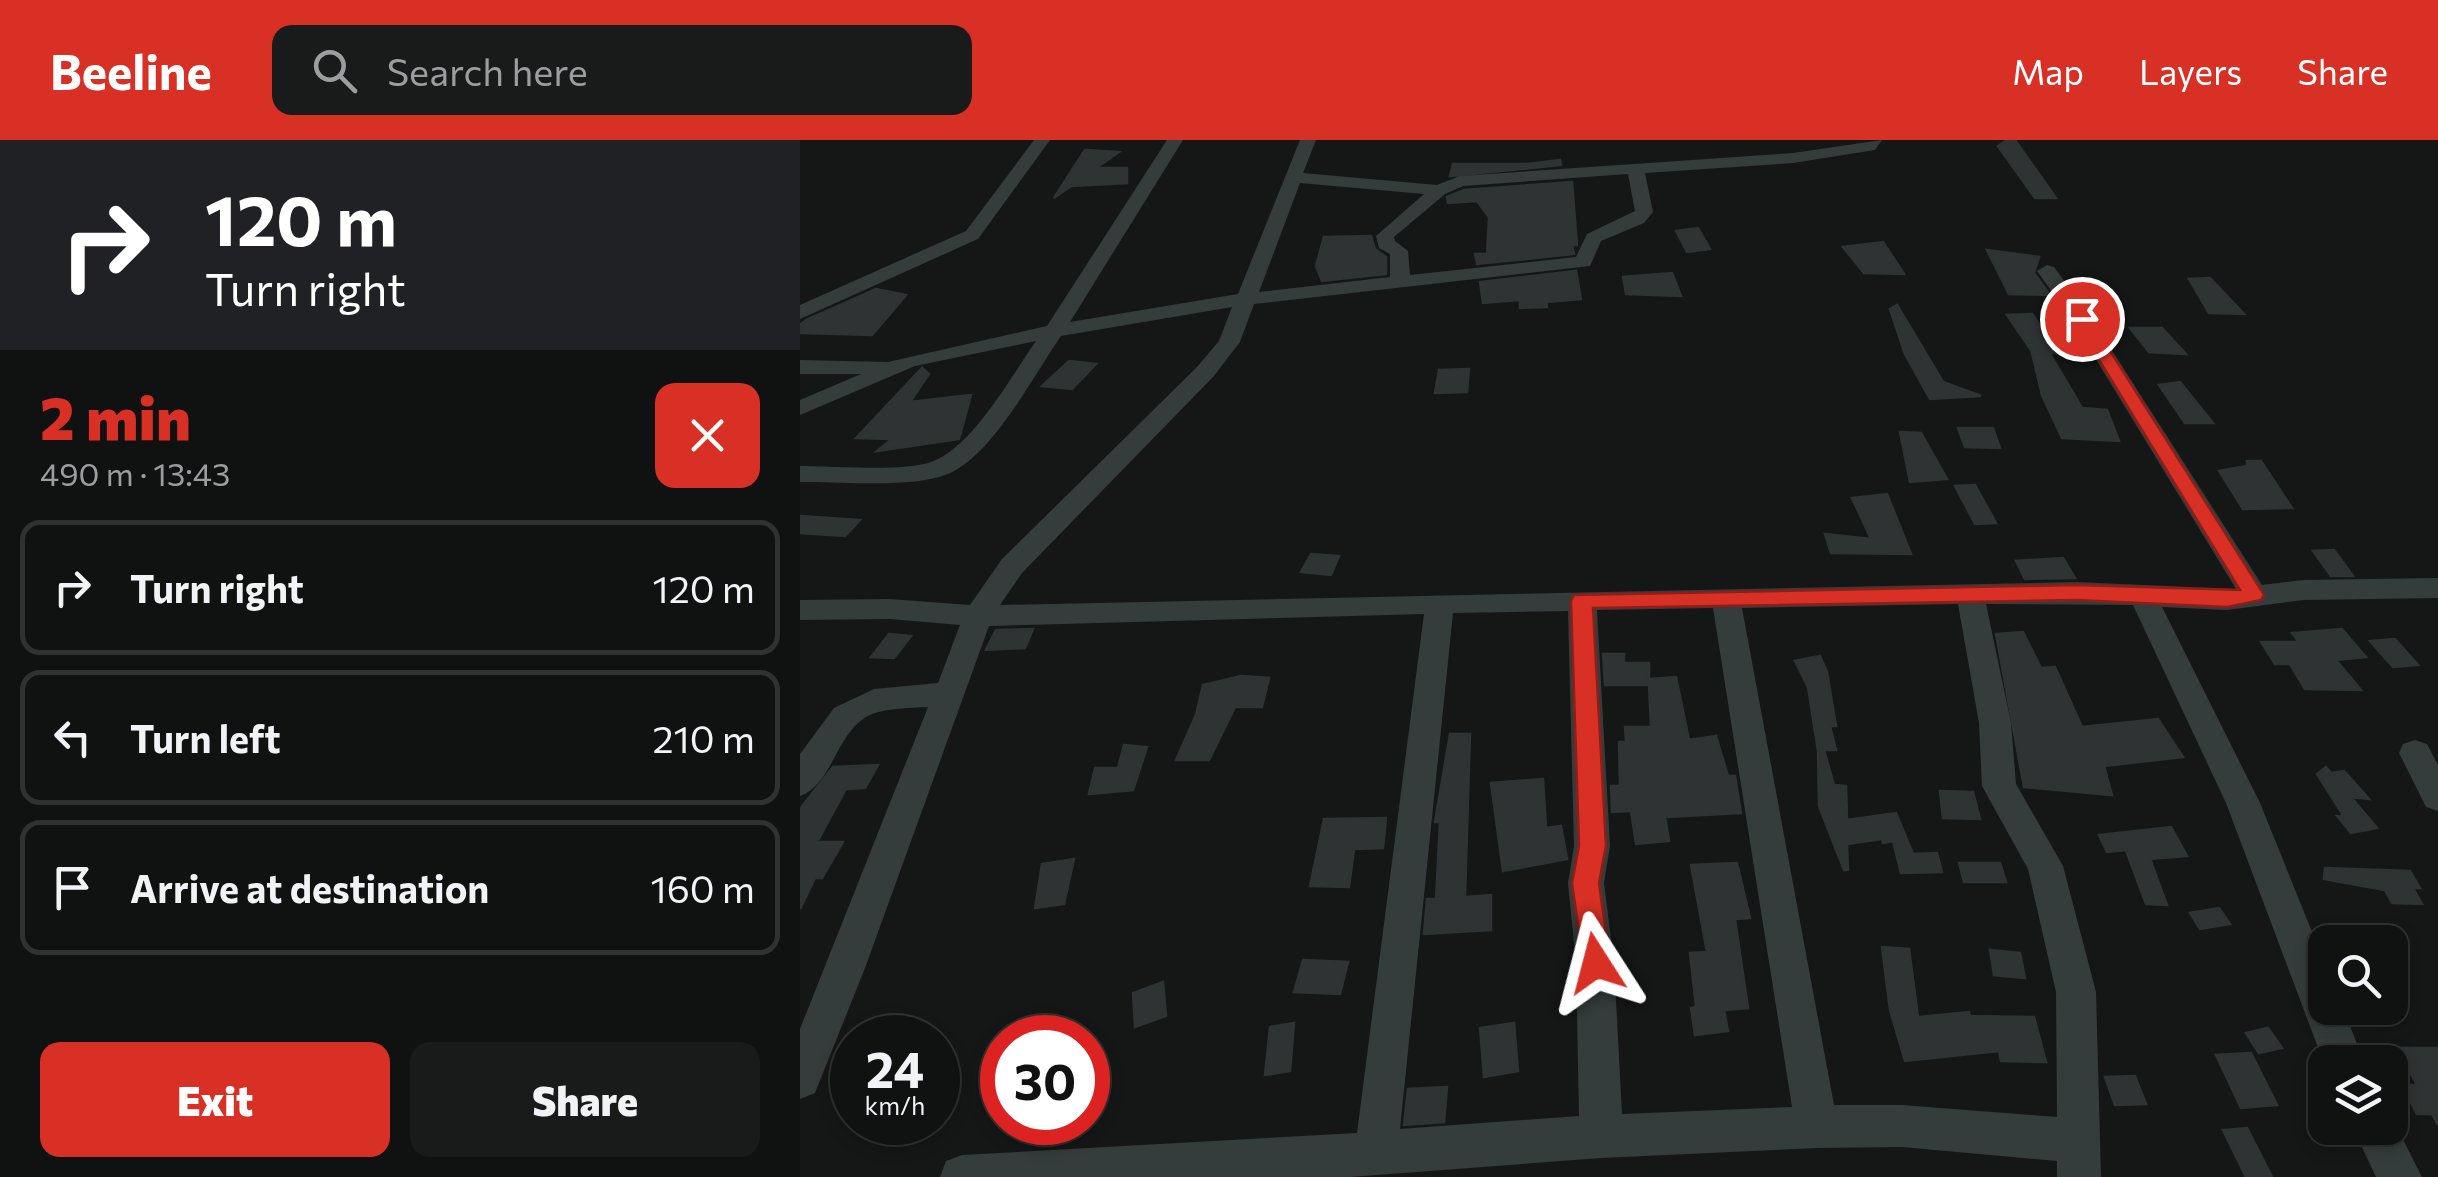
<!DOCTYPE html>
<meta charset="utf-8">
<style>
:root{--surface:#101111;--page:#191a1a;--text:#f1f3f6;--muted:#9c9d9f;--line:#303131;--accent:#d93025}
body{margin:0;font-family:Commissioner,sans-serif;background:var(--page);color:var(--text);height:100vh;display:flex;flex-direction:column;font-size:38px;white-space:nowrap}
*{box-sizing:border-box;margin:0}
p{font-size:32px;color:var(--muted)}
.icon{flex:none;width:55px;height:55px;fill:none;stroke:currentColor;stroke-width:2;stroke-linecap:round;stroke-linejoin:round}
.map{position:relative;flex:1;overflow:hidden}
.panel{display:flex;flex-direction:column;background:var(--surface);width:800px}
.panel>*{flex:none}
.hud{background:#202124;color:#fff;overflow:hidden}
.tools{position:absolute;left:1508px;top:785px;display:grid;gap:20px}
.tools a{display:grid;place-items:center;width:100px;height:100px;border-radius:20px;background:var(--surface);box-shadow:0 5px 15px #0003,0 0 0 2px var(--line);font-size:50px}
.speed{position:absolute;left:30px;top:875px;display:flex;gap:20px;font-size:50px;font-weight:700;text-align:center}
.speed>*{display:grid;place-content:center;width:130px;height:130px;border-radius:50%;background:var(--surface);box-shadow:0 5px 15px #0003,0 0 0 2px var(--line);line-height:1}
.speed small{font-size:25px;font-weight:400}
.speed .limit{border:15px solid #d22;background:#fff;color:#111}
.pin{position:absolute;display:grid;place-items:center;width:85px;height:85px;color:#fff;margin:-42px;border:5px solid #fff;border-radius:50%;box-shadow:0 2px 10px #0007}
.me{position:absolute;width:110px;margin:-55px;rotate:351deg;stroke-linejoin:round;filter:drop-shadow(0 0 8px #0008)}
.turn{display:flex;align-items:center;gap:35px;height:210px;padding:0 40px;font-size:45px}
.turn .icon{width:130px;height:130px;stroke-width:2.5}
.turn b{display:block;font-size:70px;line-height:85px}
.round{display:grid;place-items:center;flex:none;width:105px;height:105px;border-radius:20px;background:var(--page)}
.headline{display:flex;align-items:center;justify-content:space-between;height:170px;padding:0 40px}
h1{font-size:60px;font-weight:800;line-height:75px;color:var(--accent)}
.button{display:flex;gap:20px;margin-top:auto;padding:20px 40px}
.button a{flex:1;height:115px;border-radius:20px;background:var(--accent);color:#fff;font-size:40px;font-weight:800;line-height:115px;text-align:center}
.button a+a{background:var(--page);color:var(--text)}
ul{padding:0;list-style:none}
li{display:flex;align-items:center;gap:30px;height:135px;margin:0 20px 15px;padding:0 20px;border:5px solid var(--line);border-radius:20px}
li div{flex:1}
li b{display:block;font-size:38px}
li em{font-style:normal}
header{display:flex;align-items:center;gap:60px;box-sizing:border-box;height:140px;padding:0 50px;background:var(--accent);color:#fff}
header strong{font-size:48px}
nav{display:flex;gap:55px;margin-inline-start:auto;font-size:35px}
.search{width:700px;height:90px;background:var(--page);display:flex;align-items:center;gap:25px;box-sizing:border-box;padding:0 35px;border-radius:20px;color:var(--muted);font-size:38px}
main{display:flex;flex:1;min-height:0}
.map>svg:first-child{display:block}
.building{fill:#303333;stroke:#2e3333;stroke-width:2.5}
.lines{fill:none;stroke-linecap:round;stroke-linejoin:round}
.minor{fill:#353c3c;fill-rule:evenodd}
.route{fill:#d93025;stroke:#8d1f18;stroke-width:2.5}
</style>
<header>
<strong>Beeline</strong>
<div class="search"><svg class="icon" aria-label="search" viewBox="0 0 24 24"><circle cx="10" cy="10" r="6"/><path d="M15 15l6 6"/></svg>Search here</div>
<nav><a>Map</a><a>Layers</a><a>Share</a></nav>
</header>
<main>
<section class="panel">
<div class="hud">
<div class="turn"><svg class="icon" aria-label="right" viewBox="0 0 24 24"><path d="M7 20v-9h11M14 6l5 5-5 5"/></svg><div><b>120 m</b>Turn right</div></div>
</div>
<div class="headline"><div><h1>2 min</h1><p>490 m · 13:43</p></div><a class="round" style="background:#d93025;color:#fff"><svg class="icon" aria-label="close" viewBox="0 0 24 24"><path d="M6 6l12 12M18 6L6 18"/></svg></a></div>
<ul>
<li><svg class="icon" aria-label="right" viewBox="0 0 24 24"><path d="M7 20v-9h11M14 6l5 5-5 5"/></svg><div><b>Turn right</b></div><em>120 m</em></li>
<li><svg class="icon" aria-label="left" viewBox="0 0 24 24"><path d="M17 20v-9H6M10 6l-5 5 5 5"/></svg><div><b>Turn left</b></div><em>210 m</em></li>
<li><svg class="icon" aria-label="arrive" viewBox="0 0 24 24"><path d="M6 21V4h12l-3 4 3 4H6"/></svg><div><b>Arrive at destination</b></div><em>160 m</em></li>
</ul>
<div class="button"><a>Exit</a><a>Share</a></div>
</section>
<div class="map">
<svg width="1638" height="1037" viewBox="0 0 1638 1037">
<rect width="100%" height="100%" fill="#151717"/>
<path class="building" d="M1207,0H1215L1256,58H1235L1198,6Z
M285,10L319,12L296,28H327V43L271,46L254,58Z
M760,20L761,25L650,36L653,24H728Z
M772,42L777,105H772L774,114L677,124L675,114H687L689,77L677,61L648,63L647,57L664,50Z
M898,88L910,109L887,112L876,91Z
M571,96L575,109L586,117V134L522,141L516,126L524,97Z
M1083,102L1104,134L1064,133L1043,107Z
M1187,110L1239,117L1234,133L1250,155L1209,154Z
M776,131L781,159L746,162L747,167L720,168V160L683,163L680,142Z
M872,133L881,156L826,154L823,137Z
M1410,138L1444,174L1409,173L1389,139Z
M76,149L106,155L72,195L0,193V185L6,180Z
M1097,165L1143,242L1181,256L1130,259L1105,214L1090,169Z
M1232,174L1259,213H1233L1207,175Z
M1330,188H1362L1386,214L1349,212Z
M1232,213L1250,214L1282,268L1307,270L1319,301L1262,298L1242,255Z
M269,221L296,224L272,249L242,246Z
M122,228L129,234L110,262L171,255L159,299L77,311L92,299L56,298Z
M669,229L667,252L635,253L639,230Z
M1380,242L1413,283H1385L1359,245Z
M1158,288H1193L1200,308L1165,307Z
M1100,292L1121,293L1147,339L1110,342Z
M1447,321H1461L1492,368L1443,369L1419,331L1447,326Z
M1175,345L1196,383L1175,384L1155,346Z
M1087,354L1111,414L1031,413L1025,394L1071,399L1052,358Z
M0,376L60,380L45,396L0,393Z
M1534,410L1553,436H1531L1513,411Z
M511,414L539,416L531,435L501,432Z
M1263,418L1275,438L1225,439L1216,421Z
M233,489L225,508L186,510L196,490Z
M1542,489L1566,517L1536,520L1561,550L1505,549L1490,524H1475L1461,502H1499L1492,493Z
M1223,492L1241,528L1255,527L1282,587L1358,579L1383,617L1304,626L1312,655L1224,647L1196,494Z
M89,494L111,496L94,518L71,517Z
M1595,499L1618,525L1593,527L1570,501Z
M803,514H824V523H849V539L876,537L889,600L916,596L928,636H935L941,673L865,677L869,701L836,704L831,671L812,672L811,646H820L819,602H826L825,587H851L849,545H805Z
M1020,516L1027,532L1036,586H1030L1036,610H1024L1034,645L1046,646L1047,680L1096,673L1113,714L1137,713L1142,732L1101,733L1093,701L1083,703L1082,699L1047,704L1048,730H1044L1019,666L1018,611L1008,547L995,521Z
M441,536L469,538L462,567H435L409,620H376L396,575L403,545Z
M650,594H670L665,757L691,755V790L624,794L627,759H636L640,682H635Z
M324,605L347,607L333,650L289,654L295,628H318Z
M78,625L65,648L46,649L17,702H43L22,738H15L0,769V669L33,627Z
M1526,627L1531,633L1544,631L1569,659L1551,657L1577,688L1551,693L1537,676L1543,675L1517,634Z
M743,639L746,688L761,686L767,719L703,731L691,643Z
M1140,651L1173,652L1180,679L1143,678Z
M586,678L583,708L554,709L549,747L510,746L524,679Z
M1371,687L1387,716L1350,719L1367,765L1346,764L1326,710L1307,712L1299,695Z
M274,719L264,764L235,768L242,724Z
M937,723L950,778L935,779L948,868L924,870L928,891L895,895L891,868L896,867L890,813L907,812L891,725Z
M1159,723H1200L1206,742H1164Z
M1525,728L1610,731L1620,748H1613L1622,764L1592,763L1585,750L1524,739Z
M1419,768L1430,784L1400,789L1390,773Z
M1082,807L1109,809L1118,877L1169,872L1170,876L1234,877L1246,922L1201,921L1199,911L1105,921L1090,870Z
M1190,810L1220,813L1225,838L1194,835Z
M503,820L548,822L540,854L494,852Z
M363,842L366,876L335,887L333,853Z
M494,883L490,931L465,935L470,887Z
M714,883L718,931L684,937L680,888Z
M1468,888L1482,908L1459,913L1446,893Z
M1597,908H1638V985L1632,974H1617L1602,945H1617Z
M1451,913L1477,965L1441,968L1416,915Z
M1335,936L1346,964L1315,965L1305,937Z
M647,947L644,982L604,985L608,949Z
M1447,988L1472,1037H1446L1423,990Z"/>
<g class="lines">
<path class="minor" d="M234,0H250L178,99L0,179V165L166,91Z
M367,0H383L270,182L438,154L500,0H516L503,33L637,45L660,36L993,13L1082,0L1075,10L993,23L845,33L853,72L844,83L801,101L790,126L454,164L440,202L413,237L222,433L200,465L1276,442L1436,449L1272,180L1237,131L1247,125L1254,127L1292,179L1462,445L1503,440L1638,438V458L1503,460L1427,470L1362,467L1460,663L1525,824V868H1543L1564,922H1525V926L1426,663L1333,465L1186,464L1211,583L1216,644L1263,726L1296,852L1301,1037H1257V1021L1102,1007L1017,1008L801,1018L550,1037H140L146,1021L162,1015L557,993L624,474L189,486L65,828L15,953L0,959V889L128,567C110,568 89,568 72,574C36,589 34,644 0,656V614L34,568L74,549L138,543L160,485L90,479L0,480V460L90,459L170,465L202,419L397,227L419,201L432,167L261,196C233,236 193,315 148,334C111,349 41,341 0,342V326C31,326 105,332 131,322C173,307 211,236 236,201L115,226L0,275V260L61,234H0V220L88,222L247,186ZM828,34L835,71L787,94L776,117L610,135L608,111L595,101L594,97L645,54L663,46ZM500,43L624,54L576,96L579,108L590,114V137L459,152ZM1158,464L1179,583L1182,646L1228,729L1256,852L1257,977L1102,965H1034L942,468ZM913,468L992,967L822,974L814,823L804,743L810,706L797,470ZM768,471L774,706L768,743L776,823L779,976L600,989L653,473Z
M1615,600L1627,604L1638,625V671L1626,667L1599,613L1603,604Z
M1590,974L1622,1037H1576L1553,988H1590Z"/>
</g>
<path class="route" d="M1282,174L1290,179L1461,450L1464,455L1461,460L1427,467L1276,460L793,468L806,706L799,743L810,823L806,833L796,837L785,833L772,743L779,706L771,461L774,455L1276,445L1440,450L1274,179Z"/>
</svg>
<div class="tools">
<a><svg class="icon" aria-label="search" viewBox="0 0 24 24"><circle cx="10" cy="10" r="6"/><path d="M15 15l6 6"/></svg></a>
<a><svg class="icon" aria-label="layers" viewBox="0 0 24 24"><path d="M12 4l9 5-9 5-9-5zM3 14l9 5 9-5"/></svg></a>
</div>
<div class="speed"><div>24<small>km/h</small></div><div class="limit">30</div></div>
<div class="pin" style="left:1282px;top:179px;background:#d93025"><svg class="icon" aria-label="arrive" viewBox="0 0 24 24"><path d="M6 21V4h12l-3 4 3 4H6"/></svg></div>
<svg class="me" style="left:796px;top:823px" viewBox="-20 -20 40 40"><path d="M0-17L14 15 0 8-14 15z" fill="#d93025" stroke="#fff" stroke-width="4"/></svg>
</div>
</main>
